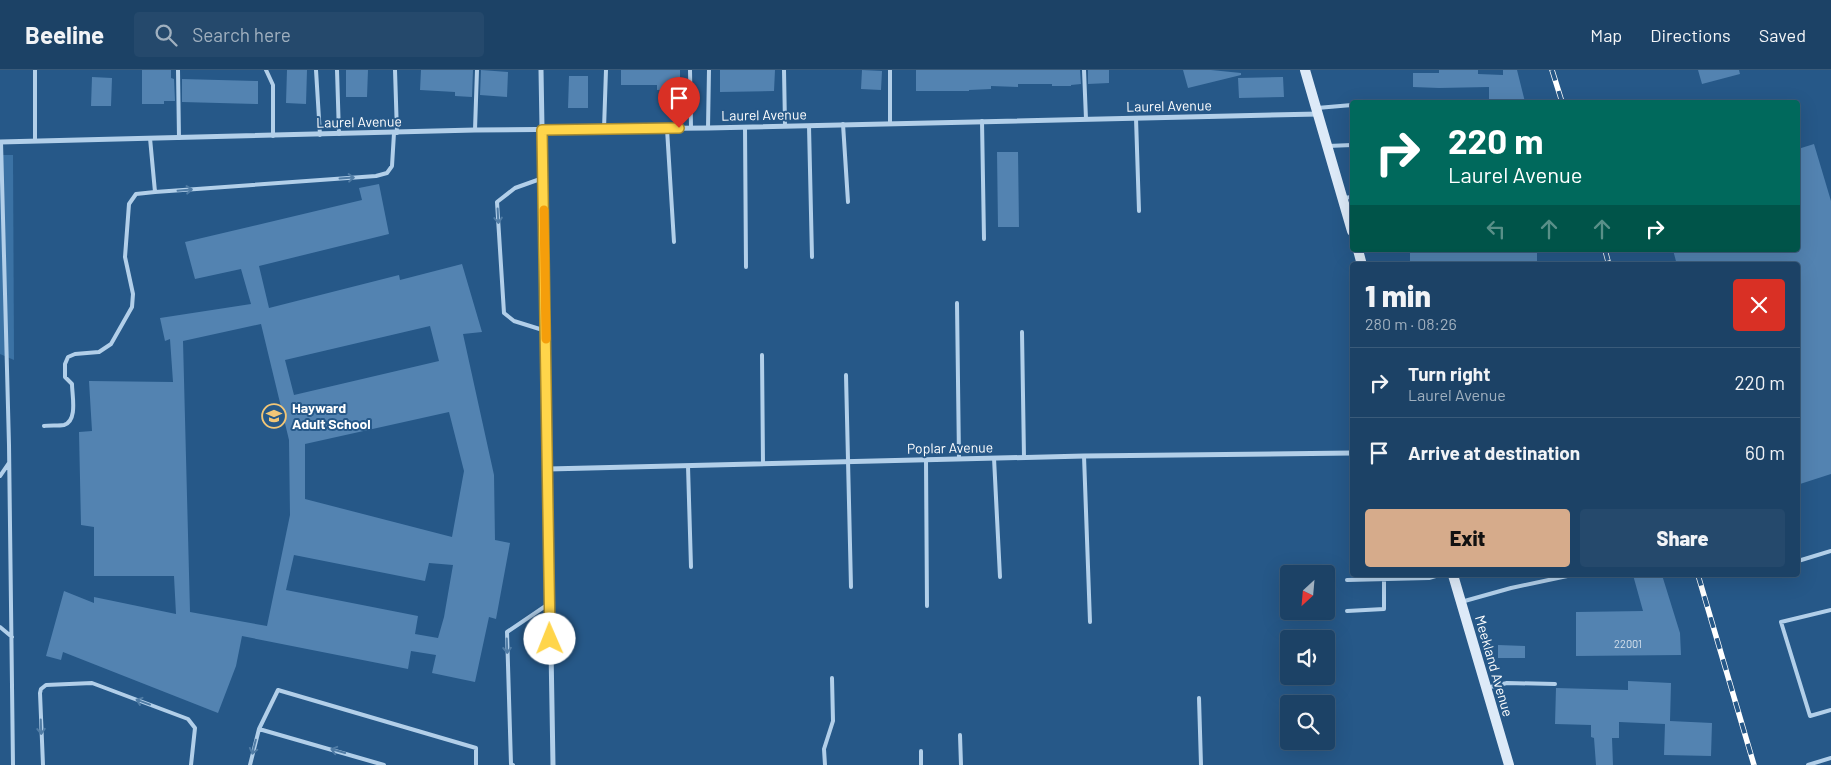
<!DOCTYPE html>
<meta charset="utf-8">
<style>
:root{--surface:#1c4266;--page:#25496c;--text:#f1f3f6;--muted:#a0b0bf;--line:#3a5b7a;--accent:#d6ab8b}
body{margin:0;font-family:Barlow,sans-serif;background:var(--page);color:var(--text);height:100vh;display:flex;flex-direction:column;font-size:19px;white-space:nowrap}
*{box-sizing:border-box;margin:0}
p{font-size:16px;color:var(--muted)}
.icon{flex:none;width:28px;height:28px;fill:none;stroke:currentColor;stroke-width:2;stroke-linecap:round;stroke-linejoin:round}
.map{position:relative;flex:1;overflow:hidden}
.drawer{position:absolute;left:1350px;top:192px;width:450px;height:315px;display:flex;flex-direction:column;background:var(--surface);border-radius:5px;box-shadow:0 5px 20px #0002,0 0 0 1px var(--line)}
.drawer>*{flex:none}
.banner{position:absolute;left:1350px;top:30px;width:450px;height:152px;border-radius:5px;box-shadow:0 5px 20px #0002,0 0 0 1px var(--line);background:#00695c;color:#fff;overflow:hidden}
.needle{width:32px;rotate:206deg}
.fabs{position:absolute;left:1280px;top:495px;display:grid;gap:10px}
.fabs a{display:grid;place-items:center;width:55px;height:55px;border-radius:5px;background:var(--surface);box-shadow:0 5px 20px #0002,0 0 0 1px var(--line);font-size:25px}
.pin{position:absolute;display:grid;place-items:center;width:42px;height:42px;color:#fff;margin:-51px -21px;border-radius:50% 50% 50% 0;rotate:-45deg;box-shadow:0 0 5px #0007}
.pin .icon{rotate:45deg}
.me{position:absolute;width:55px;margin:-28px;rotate:359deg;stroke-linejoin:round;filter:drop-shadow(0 0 4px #0008)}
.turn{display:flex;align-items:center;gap:18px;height:105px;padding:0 15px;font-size:22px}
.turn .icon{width:65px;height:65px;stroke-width:2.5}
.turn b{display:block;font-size:35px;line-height:42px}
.lanes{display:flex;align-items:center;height:48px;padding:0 15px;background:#0003;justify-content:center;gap:25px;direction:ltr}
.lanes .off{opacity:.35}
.round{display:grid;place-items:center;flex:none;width:52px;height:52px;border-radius:5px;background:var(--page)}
.headline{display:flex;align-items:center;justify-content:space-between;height:85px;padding:0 15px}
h1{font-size:30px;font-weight:800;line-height:38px}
.primary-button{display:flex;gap:10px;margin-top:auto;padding:10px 15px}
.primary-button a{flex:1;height:58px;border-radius:5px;background:var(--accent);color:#111;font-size:20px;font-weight:800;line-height:58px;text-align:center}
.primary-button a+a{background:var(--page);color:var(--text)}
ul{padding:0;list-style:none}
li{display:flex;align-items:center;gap:15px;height:70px;padding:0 15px;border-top:1px solid var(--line)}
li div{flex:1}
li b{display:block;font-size:19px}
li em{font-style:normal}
header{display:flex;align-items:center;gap:30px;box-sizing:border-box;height:70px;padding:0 25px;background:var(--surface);border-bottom:1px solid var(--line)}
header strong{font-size:24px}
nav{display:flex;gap:28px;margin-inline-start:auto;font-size:18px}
.search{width:350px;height:45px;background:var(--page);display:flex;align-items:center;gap:12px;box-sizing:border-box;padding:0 18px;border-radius:5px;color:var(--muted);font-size:19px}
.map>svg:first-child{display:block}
.green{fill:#3b72a4}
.building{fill:#5383b1;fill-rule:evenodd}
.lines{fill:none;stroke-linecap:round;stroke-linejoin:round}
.lane{stroke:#b2cfe9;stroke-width:4}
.street{stroke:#b2cfe9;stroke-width:5}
.secondary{stroke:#ddeaf8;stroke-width:10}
.rail-casing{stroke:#fff;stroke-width:5.5}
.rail{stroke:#265888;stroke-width:4;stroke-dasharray:11;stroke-linecap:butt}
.oneway{stroke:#507ca5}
.route-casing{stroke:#a68a30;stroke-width:12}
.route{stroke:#ffd54a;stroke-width:9}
.slow{stroke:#f59e0b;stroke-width:9}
.labels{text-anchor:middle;stroke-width:4;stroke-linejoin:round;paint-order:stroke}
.number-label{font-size:11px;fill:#d4e0ec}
.street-label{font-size:14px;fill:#fff;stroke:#265888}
.poi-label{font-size:14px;font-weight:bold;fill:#fff;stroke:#265888;text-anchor:start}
</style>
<header>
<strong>Beeline</strong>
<div class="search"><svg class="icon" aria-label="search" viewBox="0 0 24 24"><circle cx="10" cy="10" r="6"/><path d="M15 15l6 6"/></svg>Search here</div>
<nav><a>Map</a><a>Directions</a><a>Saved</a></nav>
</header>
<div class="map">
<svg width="1831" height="695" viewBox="0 0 1831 695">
<rect width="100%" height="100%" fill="#265888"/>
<path class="green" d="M0,85H13L14,290L0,284Z"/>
<path class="building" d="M142,0H171V8L174,9L175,31H164V34H142Z
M287,0H307L306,34L286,33Z
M346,0H368L367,27H346Z
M421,0H473L472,27L455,26V22L420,20Z
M481,0L508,2L507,27L480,25Z
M621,0H680V19L657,20V15H621Z
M720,0H775L774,21L720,22Z
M862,0L882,1L881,20L861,19Z
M916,0H1080L1081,14L1071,15V16H1052V14H1018V17L991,16V19L969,20V21H916Z
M1088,0H1109V13L1088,14Z
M1183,0H1211L1241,3V5L1188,18Z
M1439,0H1478V4L1503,5V0H1517L1525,32H1489V17L1439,18L1413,17V3H1439Z
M1698,0H1739L1740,4L1702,14Z
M569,6H588V38H568Z
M92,7L112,8L111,36H91Z
M1283,7L1284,27L1239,28L1238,8Z
M182,9L258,11V34L182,32Z
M1814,74L1831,131V404L1800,414L1798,404V195H1677L1673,180H1798V79Z
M997,82H1018L1019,157H998Z
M379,114L389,164L259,196L269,238L399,205L400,210L462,194L482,262L463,264L494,405L495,470L510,473L496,549L489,547L475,612L432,603L436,585L411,581L408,599L242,566L236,596L218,643L63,582L61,590L46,586L64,521L94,533V527L176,544L174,506H94V457L81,455L79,362L92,361L89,311L173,312L170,269L165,271L160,248L251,234L241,199L195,209L185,172L362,130L359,118ZM261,254L289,370L290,445L267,556L190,542L183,271ZM430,256L439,291L294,325L285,290ZM449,342L464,401L452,467L305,429V374ZM294,485L425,511L429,493L453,495L444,547L438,568L415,564L418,546L286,520Z
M1410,180H1537V195H1410Z
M1633,505H1662L1680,563L1681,585L1576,586V542L1643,541Z
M1498,575L1525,576V588H1498Z
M1628,611L1671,613L1670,651L1712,653L1711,686L1664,685L1665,654L1619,652V668H1612L1613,695H1596L1594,668L1591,667V655L1555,654L1556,618L1628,620Z"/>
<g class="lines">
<path class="lane" d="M35,0V71
M178,0L179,68
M266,0L273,15V66
M316,0L320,65
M337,0L339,64
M395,0L397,63
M690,0L691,57
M784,0L785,55
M890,0V53
M1084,0L1086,49
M1385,32L1411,31
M1317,38L1352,35
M1136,48L1139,141
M982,51L984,169
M843,54L848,132
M809,56L812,187
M745,57L746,197
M708,58L709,0
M604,59L606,0
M667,59L674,172
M475,60L477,0
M150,68L155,122L376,106L387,103L392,96L394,63
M1,72L9,375L13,695
M1328,76L1352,75
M543,108L515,118L497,132L504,243L514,251L546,261
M1343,128L1352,127
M957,233L959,389
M1022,262L1024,388
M762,285L763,394
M846,305L851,517
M44,356C50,355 58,356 64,355C78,351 72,325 72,314L65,307V294L68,287L75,284L99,282L111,274L132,237L133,224L125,187L129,134L136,124L155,122
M1084,386L1090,552
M994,388L1000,507
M926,390L927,536
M688,396L691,497
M0,406L9,393
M1798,491L1831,481
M1347,510L1429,508L1439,505
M1461,532L1511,518L1572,505
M1831,540L1781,552L1810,646L1831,640
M1347,541L1384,539V509
M0,557L12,567
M1486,618L1507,613L1555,614
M1199,628L1201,695
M259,659L384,695
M960,665L961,695
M921,681V695
M43,695L40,623L41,619L46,615L92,613L188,649L195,658L191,695
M250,695L259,659L278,620L476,678V695
M513,695L511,694L507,562L550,533
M825,695L824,679L833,651L832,608
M1808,695L1831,688"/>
<path class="street" d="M541,0L553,695
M0,72L475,60L708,58L1319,44
M548,399L1084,386L1352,383"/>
<path class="secondary" d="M1305,0L1352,161
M1358,180L1362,195
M1453,505L1509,695"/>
<g class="rail-casing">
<path id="rail" d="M1552,0L1562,32
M1605,180L1609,195
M1698,505L1754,695"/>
</g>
<use href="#rail" class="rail"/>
</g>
<defs><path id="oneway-shaft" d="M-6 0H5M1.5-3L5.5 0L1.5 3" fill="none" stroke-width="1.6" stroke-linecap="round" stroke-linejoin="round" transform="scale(1.25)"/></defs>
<g class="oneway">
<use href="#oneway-shaft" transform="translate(347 108) rotate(-4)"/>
<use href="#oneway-shaft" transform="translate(185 120) rotate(-5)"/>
<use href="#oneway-shaft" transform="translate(498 146) rotate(87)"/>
<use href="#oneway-shaft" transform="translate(507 576) rotate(88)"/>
<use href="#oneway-shaft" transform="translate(143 632) rotate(-160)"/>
<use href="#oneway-shaft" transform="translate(41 657) rotate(88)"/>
<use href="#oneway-shaft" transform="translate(254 677) rotate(104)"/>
<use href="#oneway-shaft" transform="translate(338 681) rotate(-164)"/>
</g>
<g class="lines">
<g class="route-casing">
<path id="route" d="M550,569L542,60L679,58"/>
</g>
<use href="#route" class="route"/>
<path class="slow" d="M544,140L546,269"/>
</g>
<defs>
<g id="school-ring" transform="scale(1.25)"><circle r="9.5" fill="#265888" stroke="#f2c677" stroke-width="1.5"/><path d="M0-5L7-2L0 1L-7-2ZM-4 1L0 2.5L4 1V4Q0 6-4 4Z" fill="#f2c677"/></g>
</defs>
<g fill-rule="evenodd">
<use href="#school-ring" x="274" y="346"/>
</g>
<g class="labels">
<g class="number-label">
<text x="1628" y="578">22001</text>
</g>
<g class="street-label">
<text transform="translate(1169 36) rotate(-1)" y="5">Laurel Avenue</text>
<text transform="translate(764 45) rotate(-1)" y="5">Laurel Avenue</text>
<text transform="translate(359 52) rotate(-1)" y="5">Laurel Avenue</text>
<text transform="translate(950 378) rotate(-1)" y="5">Poplar Avenue</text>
<text transform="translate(1494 596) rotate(74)" y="5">Meekland Avenue</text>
</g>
<g class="poi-label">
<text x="292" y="343">Hayward<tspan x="292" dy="16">Adult School</tspan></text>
</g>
</g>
</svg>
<div class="fabs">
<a><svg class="needle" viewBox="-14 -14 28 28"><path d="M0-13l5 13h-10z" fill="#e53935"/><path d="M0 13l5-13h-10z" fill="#a0b0bf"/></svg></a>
<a><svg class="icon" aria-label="sound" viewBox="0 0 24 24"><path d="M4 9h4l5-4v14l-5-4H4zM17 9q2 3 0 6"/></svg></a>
<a><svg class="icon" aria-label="search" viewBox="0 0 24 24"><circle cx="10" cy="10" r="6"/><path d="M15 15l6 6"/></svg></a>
</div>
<div class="pin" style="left:679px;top:58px;background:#d93025"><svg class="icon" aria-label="arrive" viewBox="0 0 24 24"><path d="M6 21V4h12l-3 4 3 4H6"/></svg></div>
<svg class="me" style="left:550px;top:569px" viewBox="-20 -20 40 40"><circle r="19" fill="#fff"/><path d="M0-13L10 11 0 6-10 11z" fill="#ffd54a"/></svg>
<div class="banner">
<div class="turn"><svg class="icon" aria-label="right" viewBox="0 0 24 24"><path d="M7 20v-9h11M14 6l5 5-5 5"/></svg><div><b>220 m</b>Laurel Avenue</div></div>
<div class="lanes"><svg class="icon off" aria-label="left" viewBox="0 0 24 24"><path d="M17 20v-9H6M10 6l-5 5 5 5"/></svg><svg class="icon off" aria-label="ahead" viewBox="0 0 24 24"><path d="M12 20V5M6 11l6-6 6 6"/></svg><svg class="icon off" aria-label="ahead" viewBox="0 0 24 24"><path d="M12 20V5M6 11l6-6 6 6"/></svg><svg class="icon" aria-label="right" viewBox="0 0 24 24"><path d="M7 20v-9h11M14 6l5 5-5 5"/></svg></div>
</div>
<section class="drawer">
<div class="headline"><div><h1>1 min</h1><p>280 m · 08:26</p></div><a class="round" style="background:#d93025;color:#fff"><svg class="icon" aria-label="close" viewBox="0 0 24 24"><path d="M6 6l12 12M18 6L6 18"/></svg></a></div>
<ul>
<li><svg class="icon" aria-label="right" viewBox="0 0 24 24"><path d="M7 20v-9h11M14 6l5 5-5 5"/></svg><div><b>Turn right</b><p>Laurel Avenue</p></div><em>220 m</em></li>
<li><svg class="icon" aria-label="arrive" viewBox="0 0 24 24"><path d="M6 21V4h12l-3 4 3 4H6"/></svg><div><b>Arrive at destination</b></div><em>60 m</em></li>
</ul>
<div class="primary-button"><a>Exit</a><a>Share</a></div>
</section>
</div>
